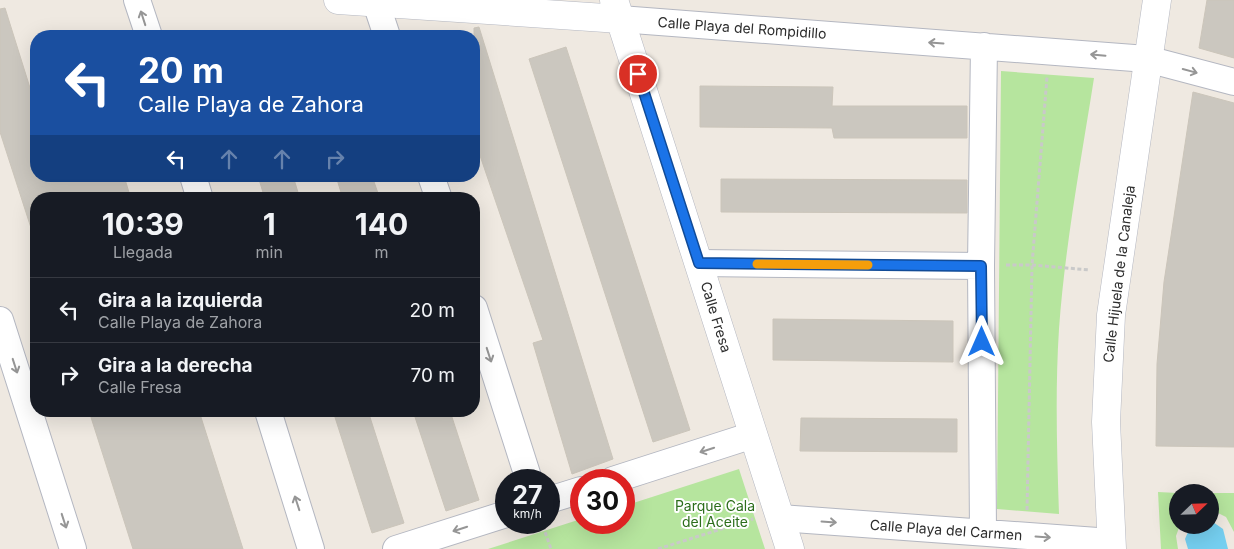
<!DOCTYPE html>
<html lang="es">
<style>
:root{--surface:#171b24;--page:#242831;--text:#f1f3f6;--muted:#9ea1a6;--line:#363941}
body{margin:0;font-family:Inter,sans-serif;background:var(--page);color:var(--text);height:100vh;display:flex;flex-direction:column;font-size:19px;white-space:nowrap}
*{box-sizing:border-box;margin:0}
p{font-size:16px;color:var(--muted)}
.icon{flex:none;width:28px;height:28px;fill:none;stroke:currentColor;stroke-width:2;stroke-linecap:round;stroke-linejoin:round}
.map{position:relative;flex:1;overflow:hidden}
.side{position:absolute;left:30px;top:192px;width:450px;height:225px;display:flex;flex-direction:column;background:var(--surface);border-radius:20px;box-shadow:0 5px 20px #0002}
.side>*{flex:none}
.banner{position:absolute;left:30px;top:30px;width:450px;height:152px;border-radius:20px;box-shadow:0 5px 20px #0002;background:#1a4fa0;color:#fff;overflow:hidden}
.needle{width:32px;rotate:67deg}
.buttons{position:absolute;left:1169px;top:484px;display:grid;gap:10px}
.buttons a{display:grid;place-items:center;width:50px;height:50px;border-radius:50%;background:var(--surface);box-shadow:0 5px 20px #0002;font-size:25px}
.speed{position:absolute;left:495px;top:469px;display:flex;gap:10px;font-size:25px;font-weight:700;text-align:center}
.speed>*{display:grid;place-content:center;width:65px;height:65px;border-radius:50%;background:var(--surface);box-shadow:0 5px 20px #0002;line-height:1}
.speed small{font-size:12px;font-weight:400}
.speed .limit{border:8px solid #d22;background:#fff;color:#111}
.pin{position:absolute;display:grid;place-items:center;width:42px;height:42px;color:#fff;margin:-21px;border:2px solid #fff;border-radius:50%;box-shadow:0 1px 5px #0007}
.me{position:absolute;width:55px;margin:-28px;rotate:0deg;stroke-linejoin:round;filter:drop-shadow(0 0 4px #0008)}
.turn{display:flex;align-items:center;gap:18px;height:105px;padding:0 25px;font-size:22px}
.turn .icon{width:65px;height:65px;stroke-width:2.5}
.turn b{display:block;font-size:35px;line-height:42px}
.lanes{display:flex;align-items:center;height:48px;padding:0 25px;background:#0003;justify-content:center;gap:25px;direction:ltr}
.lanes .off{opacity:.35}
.eta{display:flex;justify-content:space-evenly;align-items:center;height:85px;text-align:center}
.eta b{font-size:30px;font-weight:700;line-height:35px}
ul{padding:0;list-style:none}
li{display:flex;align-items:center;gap:15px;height:65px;padding:0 25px;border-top:1px solid var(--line)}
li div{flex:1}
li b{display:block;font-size:19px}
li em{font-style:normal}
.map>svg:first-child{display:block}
.green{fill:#b6e59e}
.water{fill:#75cff0}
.building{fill:#cbc7bf;stroke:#cbc5ba}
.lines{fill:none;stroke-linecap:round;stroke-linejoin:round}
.street-casing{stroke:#b4b7c1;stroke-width:28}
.secondary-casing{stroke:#b4b7c1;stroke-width:29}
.path{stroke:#c9c9c9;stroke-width:3;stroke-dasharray:4 2.5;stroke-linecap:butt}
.street{stroke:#fff;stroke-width:26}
.secondary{stroke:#fff;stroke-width:28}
.oneway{stroke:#969696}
.route-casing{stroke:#114b97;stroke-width:12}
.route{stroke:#1a73e8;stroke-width:9}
.slow{stroke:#f59e0b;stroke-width:9}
.labels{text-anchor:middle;stroke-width:4;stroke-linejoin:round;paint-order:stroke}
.street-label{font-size:14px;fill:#2e2e2e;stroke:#fff}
.park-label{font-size:14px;fill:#2c6e1b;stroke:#fff}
</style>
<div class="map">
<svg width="1234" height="549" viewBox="0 0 1234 549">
<rect width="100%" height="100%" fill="#efe9e1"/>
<path class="green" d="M1001,71L1094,78C1081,161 1065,245 1059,329C1055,391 1057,452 1059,514L997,509Z
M739,469L765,549H488L581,519V522H624V506Z
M1158,492L1177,493L1178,525H1180L1176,536L1178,549H1161Z
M1210,493H1234V532L1226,517L1210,509Z"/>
<path class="water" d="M1210,520L1223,529L1228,549H1188L1185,539L1191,525H1210Z"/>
<path class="building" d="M1207,0H1234V58L1199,48Z
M5,8L36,107V176H124L131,199H36V230L32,231L0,132V9Z
M479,27L613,459L572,474L533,343L543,340L474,138V28Z
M566,47L690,430L653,442L529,59Z
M700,86L833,87L832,106H967V138H834L832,128L700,127Z
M1193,92L1234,103V447L1156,446L1157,364L1164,282Z
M258,176H293L300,199H265Z
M336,176H372L380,199H343Z
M721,179L967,180V213L721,212Z
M773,319L953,321V362L773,360Z
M89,411H199L243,549H133Z
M333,411H368L404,523L372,533Z
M413,411H450L479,500L446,511Z
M801,418L957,419V452L800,451Z"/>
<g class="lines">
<g class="street-casing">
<path id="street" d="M137,0L149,36
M376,3L387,36
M620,19L1147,59L1234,82
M193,176L200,199
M431,176L439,199
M699,263L981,266
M474,308L529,480
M0,320L73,549
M268,411L311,549
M613,480L753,435
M549,500L581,490
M780,518L1111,542
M983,532L981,266L984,46
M396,549L506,514"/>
</g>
<g class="secondary-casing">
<path id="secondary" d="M338,0L620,19
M614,0L790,549
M1112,549L1106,422L1111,315L1157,0"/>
</g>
<path class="path" d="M1006,265H1032L1090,270
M1027,510L1032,265L1047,77
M543,526L551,549
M658,549L753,519"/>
<use href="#street" class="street"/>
<use href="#secondary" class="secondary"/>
</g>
<defs><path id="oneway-shaft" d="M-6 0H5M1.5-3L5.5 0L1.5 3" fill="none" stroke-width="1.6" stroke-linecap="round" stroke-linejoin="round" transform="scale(1.25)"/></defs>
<g class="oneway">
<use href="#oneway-shaft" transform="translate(143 18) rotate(-108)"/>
<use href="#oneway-shaft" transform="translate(936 43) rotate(-176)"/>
<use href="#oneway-shaft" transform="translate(1098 55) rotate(-175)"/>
<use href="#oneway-shaft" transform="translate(1190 71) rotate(15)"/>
<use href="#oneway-shaft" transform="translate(489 355) rotate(72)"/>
<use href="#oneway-shaft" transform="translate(15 366) rotate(72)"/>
<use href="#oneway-shaft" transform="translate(707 450) rotate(162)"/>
<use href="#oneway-shaft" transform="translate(297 503) rotate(-108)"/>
<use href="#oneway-shaft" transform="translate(64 521) rotate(72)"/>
<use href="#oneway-shaft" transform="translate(829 522) rotate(4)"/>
<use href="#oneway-shaft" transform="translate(460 529) rotate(162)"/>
<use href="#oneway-shaft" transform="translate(1043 537) rotate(4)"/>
</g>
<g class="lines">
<g class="route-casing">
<path id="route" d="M638,74L699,263L981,266L982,342"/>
</g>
<use href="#route" class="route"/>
<path class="slow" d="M757,264L868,265"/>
</g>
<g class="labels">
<g class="street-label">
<text transform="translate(742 28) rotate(4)" y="5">Calle Playa del Rompidillo</text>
<text transform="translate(1119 274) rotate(-83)" y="5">Calle Hijuela de la Canaleja</text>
<text transform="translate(716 317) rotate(73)" y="5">Calle Fresa</text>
<text transform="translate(946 530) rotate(4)" y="5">Calle Playa del Carmen</text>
</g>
<g class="park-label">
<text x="715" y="511">Parque Cala<tspan x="715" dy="16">del Aceite</tspan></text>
</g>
</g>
</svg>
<div class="buttons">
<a><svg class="needle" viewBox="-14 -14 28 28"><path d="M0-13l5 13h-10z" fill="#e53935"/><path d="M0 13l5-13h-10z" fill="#9ea1a6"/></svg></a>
</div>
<div class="speed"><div>27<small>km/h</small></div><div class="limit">30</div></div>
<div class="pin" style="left:638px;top:74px;background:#d93025"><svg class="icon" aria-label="arrive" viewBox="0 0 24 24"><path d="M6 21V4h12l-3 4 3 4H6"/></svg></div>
<svg class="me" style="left:982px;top:342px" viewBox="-20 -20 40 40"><path d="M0-17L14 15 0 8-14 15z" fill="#1a73e8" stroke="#fff" stroke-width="4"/></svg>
<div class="banner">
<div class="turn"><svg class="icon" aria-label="left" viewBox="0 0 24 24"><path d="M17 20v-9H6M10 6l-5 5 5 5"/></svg><div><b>20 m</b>Calle Playa de Zahora</div></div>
<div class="lanes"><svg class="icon" aria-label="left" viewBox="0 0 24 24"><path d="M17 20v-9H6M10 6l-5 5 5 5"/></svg><svg class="icon off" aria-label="ahead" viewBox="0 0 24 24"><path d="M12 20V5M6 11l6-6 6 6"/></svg><svg class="icon off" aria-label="ahead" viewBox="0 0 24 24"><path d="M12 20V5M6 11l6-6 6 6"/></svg><svg class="icon off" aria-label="right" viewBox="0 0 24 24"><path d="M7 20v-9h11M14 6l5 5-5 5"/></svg></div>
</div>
<section class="side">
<div class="eta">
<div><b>10:39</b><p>Llegada</p></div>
<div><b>1</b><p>min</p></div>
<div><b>140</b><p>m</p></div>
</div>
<ul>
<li><svg class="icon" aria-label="left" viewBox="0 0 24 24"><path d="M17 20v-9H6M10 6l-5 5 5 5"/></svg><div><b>Gira a la izquierda</b><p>Calle Playa de Zahora</p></div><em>20 m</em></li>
<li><svg class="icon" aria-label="right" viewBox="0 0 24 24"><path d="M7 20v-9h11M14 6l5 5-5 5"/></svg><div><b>Gira a la derecha</b><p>Calle Fresa</p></div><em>70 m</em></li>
</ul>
</section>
</div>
